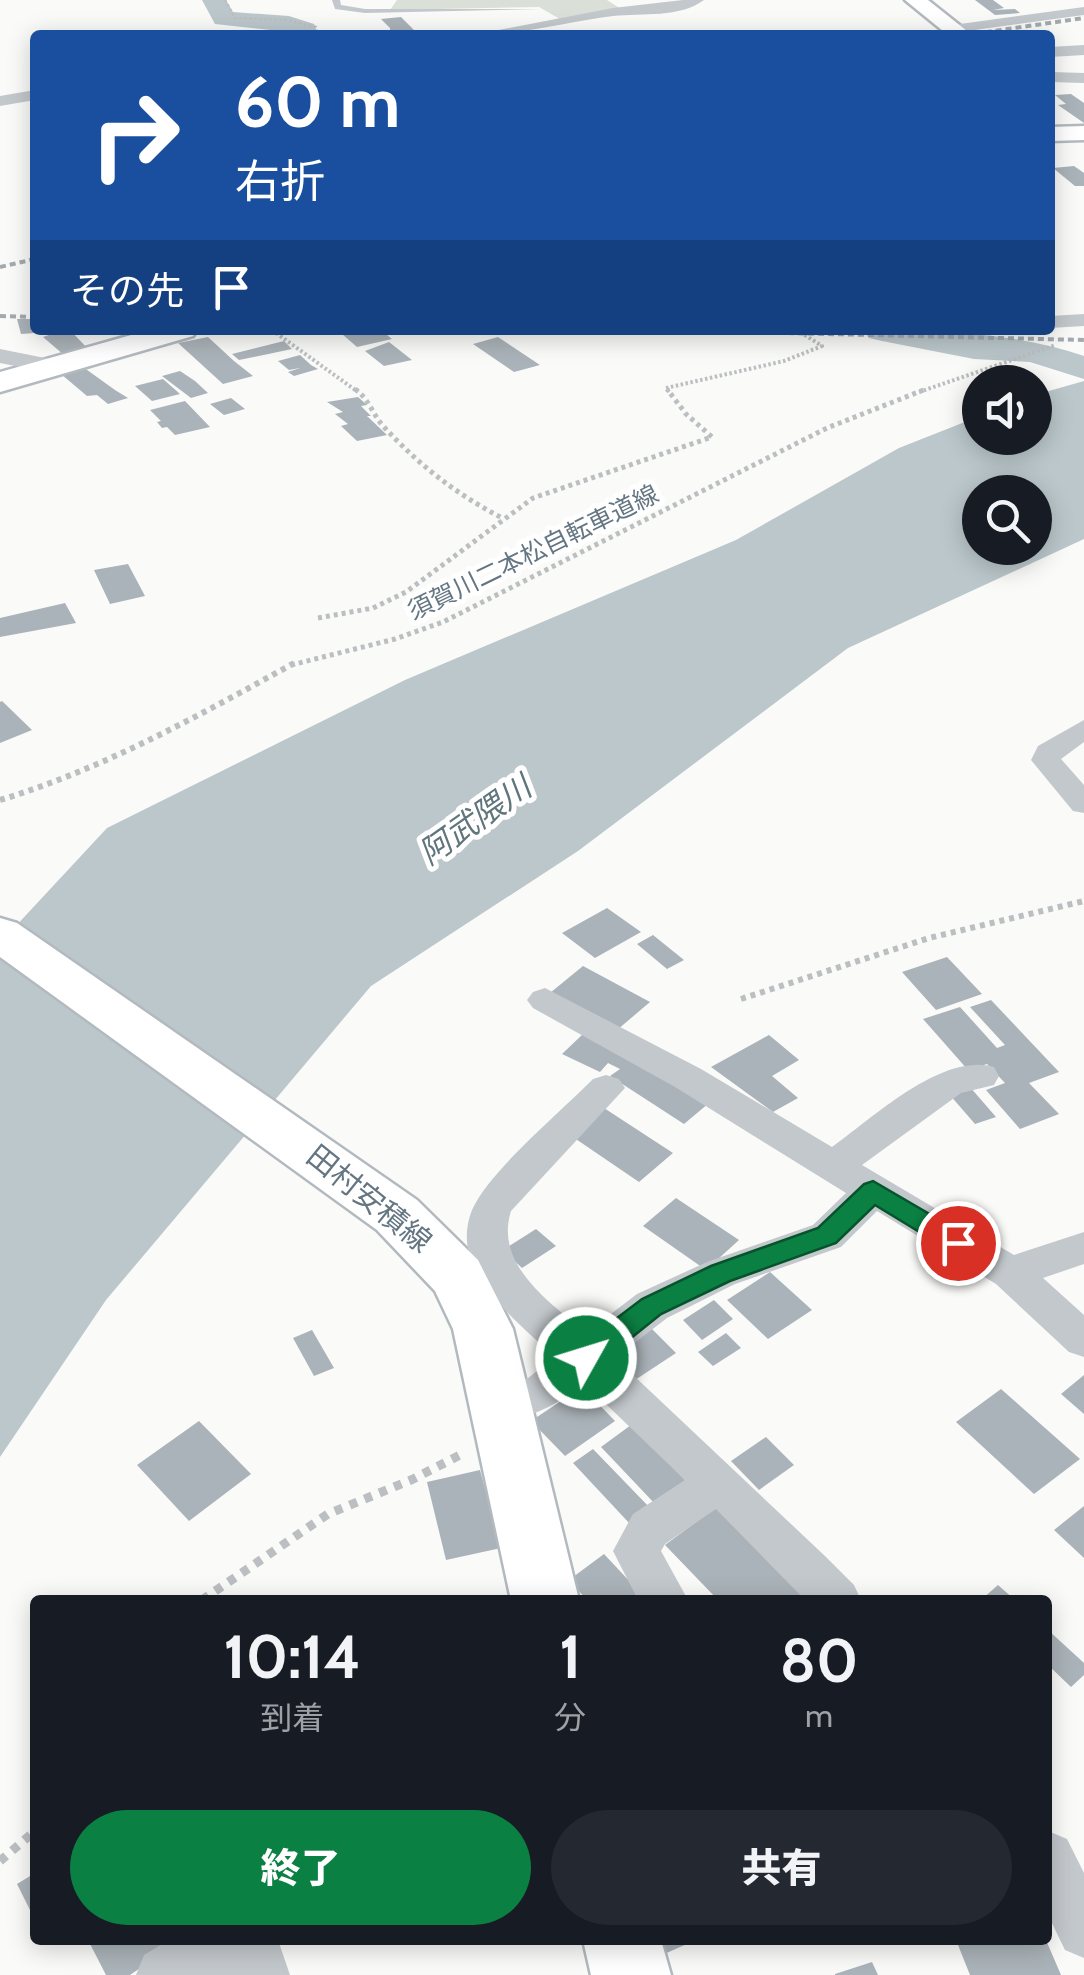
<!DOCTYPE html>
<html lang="ja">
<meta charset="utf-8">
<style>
:root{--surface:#171b24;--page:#242831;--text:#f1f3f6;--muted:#9ea1a6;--accent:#0b8043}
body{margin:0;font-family:Cabin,"Noto Sans JP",sans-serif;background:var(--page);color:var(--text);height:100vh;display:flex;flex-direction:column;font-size:38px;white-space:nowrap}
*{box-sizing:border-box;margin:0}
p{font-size:32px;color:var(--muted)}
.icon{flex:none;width:55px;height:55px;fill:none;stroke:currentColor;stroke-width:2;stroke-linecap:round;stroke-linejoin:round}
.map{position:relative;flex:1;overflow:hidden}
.panel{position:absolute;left:30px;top:1595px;width:1022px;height:350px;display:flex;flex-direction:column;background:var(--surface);border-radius:10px;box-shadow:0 5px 25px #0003}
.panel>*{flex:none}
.hud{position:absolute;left:30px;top:30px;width:1025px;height:305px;border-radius:10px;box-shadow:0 5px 25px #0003;background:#1a4fa0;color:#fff;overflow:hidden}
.buttons{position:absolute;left:962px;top:365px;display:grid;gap:20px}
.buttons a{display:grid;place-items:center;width:90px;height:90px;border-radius:50%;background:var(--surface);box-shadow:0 5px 25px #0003;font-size:50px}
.pin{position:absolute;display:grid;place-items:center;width:85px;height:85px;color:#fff;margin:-42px;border:5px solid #fff;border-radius:50%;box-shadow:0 2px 10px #0007}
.me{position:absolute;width:110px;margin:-55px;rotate:51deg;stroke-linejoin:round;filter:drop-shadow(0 0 8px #0008)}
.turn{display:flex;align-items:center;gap:35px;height:210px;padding:0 40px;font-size:45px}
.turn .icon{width:130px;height:130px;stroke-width:2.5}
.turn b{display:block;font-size:70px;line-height:85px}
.then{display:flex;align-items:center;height:95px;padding:0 40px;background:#0003;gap:20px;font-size:38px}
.eta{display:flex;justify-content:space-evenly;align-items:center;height:170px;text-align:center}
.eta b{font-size:60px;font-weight:800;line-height:70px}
.button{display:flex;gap:20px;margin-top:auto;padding:20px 40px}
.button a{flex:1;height:115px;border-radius:60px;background:var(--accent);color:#fff;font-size:40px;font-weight:800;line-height:115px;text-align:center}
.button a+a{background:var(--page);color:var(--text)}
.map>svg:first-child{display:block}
.green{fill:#dadfd7}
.water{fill:#bbc7cb;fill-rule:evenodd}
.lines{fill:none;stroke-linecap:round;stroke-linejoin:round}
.river{fill:#bbc7cb;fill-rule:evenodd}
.building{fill:#aab3b9}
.secondary-casing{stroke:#b3babf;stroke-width:5}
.path-far4{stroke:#bbbfc2;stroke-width:2.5;stroke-dasharray:2.5 2.5;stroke-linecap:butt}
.path-far3{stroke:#bbbfc2;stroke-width:4;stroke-dasharray:2.5 2.5;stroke-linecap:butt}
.path-far2{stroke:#bbbfc2;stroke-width:5;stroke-dasharray:4 4;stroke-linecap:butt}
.path-far1{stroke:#bbbfc2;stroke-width:6;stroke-dasharray:5 5;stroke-linecap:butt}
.path{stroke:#bbbfc2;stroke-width:9;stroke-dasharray:8 8;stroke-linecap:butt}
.service{fill:#c3c8cc;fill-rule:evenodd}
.minor{fill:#c3c8cc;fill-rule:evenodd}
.secondary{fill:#fff;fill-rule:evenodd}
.rail{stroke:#a2aab0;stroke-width:4;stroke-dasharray:6 4;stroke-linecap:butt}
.route{fill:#0b8043;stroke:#07532c;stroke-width:2.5}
.labels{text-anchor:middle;stroke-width:10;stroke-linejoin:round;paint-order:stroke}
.far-street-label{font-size:25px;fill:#657683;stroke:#fff}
.street-label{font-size:30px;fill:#657683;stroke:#fff}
.water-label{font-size:32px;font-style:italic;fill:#60757c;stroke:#fff}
</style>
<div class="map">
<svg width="1084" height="1975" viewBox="0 0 1084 1975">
<rect width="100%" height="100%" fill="#fafaf8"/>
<path class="green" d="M397,0H607L621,9L560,19L539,7L390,10Z"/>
<path class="water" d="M1084,381V539L848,648L578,851L371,986L106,1300L0,1457V943L107,828L405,680L736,540L899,448L980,416V438H1035V395ZM980,492H1035V548H980Z"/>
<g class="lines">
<path class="river" d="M202,0H226L233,12L289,16L314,24L318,35L215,24Z
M864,330C937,330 1015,332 1084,356V379L1030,362L974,359L882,341L869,338Z"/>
</g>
<path class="building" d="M975,0H993L1004,8L993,10L1015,9L1020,13L995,15Z
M401,17L414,30L403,31L407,34L390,35V28L381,19Z
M1071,94L1084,103V123L1058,105L1066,104L1055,95Z
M1074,166L1084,173V186H1075L1053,168Z
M17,319H35V333L21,334Z
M63,330H70L88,349L64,355L43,337Z
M360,330H381L392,339L357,347L342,334Z
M208,337L234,361L253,376L223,384L178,343Z
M498,337L540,365L514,372L473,344Z
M284,341L292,349L239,360L232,354Z
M389,342L412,360L384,366L365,351Z
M300,355L311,365L318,369L294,376L288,372L300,368L289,370L278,361Z
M83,367L115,390L128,398L108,404L97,395L87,396L61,374Z
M180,371L195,381L208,393L191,398L162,376Z
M163,379L180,394L152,401L135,386Z
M358,397L367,405L361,406L371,416H367L387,435L357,441L341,426L348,424L335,414L343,412L327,402Z
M231,398L245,409L224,415L210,404Z
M185,401L210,427L175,435L167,427L162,428L157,422L161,421L150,410Z
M128,564L145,596L110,604L94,570Z
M65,603L76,623L0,637V618Z
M2,701L32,730L0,743V702Z
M607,908L641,932L595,958L562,933Z
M653,935L684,960L667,969L637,944Z
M947,957L982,994L936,1010L902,972Z
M583,966L650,1002L617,1030L550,993Z
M991,1000L1059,1072L1029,1083L1059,1114L1020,1129L986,1090L1005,1083L987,1064L968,1070L923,1019L960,1007L997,1048L1005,1045L970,1007Z
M583,1034L709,1103L684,1124L610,1076L620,1069L608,1063L600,1072L562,1054Z
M769,1035L799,1060L772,1076L798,1098L773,1112L711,1067Z
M970,1087L996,1117L975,1124L949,1094Z
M604,1108L673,1153L639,1182L570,1135Z
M676,1198L739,1240L706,1270L643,1226Z
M536,1229L556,1246L522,1268L503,1250Z
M770,1272L812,1310L768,1339L727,1300Z
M714,1300L733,1319L702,1340L683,1320Z
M649,1326L676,1353L632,1382L605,1354Z
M312,1330L334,1368L314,1376L293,1338Z
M726,1333L741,1348L713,1366L698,1352Z
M1084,1375V1414L1061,1394Z
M582,1387L615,1421L565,1456L531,1421Z
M1001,1389L1080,1459L1034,1494L956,1422Z
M199,1421L251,1474L189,1521L137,1465Z
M631,1425L689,1484L657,1506L601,1447Z
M766,1437L794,1465L759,1490L731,1461Z
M593,1449L652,1510L631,1525L573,1463Z
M480,1470L501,1548L446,1560L427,1482Z
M719,1505L814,1600H718L665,1545Z
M1084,1506V1558L1054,1530Z
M604,1554L647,1600H587L569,1580Z
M998,1585L1015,1600H981Z
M1048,1630L1084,1663V1675L1071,1687L1048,1665Z
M35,1873V1909L31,1912L17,1884Z
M88,1940H163L168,1949L130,1975H106Z
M656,1940H696L662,1955Z
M956,1940H1046L1061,1975H970Z
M872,1962L878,1975H835V1974Z"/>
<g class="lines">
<g class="secondary-casing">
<path id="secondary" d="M905,0H928L972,35H948Z
M1084,126V140L1050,141V127Z
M149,330H197L193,336L0,392V372Z
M0,918L17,923L417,1200L478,1260L513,1329L579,1600H511L453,1329L435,1291L377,1230L0,957Z
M583,1940H661L671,1975H591Z"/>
</g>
<path class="path-far4" d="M225,0L235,18L286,20L316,27L317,35"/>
<path class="path-far3" d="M272,330L358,392
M669,392L666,388L784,361L822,346L797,330
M919,392L1056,345"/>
<path class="path-far2" d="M355,389C370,400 372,414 384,427C420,466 456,494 504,519
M318,618L373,608L406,592L533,498L712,437L686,414L667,389
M291,665L395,639L443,622L827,428L926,389"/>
<path class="path-far1" d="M0,800C103,769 202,714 296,662
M741,999L929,938L1084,901"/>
<path class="path" d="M202,1600L328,1514L411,1480L466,1452
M0,1861L35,1831"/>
<path class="service" d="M332,0H340L341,5L365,9H541L365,13L335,9Z"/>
<path class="minor" d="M683,0H704C680,18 642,13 613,16C566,22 521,35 473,35L613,8Z
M1084,7V15L953,33L946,29L953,25Z
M1084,45V55L1050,57V47Z
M1050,72L1084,73V83L1050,82Z
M35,90V100L0,106V96Z
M1084,314V326L1050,328V316Z
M0,349L65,362L68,367L57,374L0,363Z
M1084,720V742L1061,759L1084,785V813L1073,811L1031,760L1038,746Z
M545,988L701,1069L832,1147C873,1118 942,1052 994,1067L999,1076L994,1085L961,1093L862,1165L1014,1255L1084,1232V1264L1043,1278L1084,1315V1357L1069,1352L996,1284L877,1211L841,1247L735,1284L667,1318L615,1358L826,1557L854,1585L861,1600H805L716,1509L665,1544L661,1551L688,1600H638L613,1551L633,1514L685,1480L584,1383C557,1405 521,1427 486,1415L479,1402L486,1389L528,1378L555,1357C525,1329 484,1297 470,1256C465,1242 466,1225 472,1210C489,1171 561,1112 593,1079L606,1075L619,1079L625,1088L511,1211C494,1265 550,1302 586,1333L637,1294L707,1262L813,1225L846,1193L675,1087L533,1008L527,1000L533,992Z
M1048,1831L1067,1839L1084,1873V1958L1065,1950L1048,1915Z
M169,1940H278L290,1975H136L144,1955Z"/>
<use href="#secondary" class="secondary"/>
<path class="rail" d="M966,35L1084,18
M0,267L35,259
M0,316L35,317
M658,330L1084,340"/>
</g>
<path class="route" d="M873,1181L967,1236L971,1243L967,1250H949L875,1205L836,1243L730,1281L661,1314L596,1366L586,1369L576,1366L572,1358L576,1349L642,1299L711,1266L818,1228L864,1184Z"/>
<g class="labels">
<g class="far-street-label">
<text transform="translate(533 552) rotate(-26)" y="9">須賀川二本松自転車道線</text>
</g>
<g class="street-label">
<text transform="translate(369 1199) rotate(39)" y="10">田村安積線</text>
</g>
<g class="water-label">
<text transform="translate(475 820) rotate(-35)" y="11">阿武隈川</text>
</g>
</g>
</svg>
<div class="buttons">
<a><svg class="icon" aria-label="sound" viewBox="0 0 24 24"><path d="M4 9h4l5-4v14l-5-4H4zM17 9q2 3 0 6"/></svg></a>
<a><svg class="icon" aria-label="search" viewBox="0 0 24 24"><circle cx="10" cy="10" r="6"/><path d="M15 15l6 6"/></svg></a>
</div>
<div class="pin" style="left:958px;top:1243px;background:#d93025"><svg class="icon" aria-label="arrive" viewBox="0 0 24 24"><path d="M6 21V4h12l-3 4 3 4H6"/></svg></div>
<svg class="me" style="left:586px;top:1358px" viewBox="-20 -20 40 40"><circle r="17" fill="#0b8043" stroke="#fff" stroke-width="3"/><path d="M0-11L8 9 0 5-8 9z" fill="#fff"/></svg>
<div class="hud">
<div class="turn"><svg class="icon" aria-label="right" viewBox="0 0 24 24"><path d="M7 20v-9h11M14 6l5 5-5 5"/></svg><div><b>60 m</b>右折</div></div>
<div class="then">その先<svg class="icon" aria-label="arrive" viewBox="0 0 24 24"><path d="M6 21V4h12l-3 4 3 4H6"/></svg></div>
</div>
<section class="panel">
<div class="eta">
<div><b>10:14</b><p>到着</p></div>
<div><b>1</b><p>分</p></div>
<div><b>80</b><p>m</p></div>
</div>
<div class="button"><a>終了</a><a>共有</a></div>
</section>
</div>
